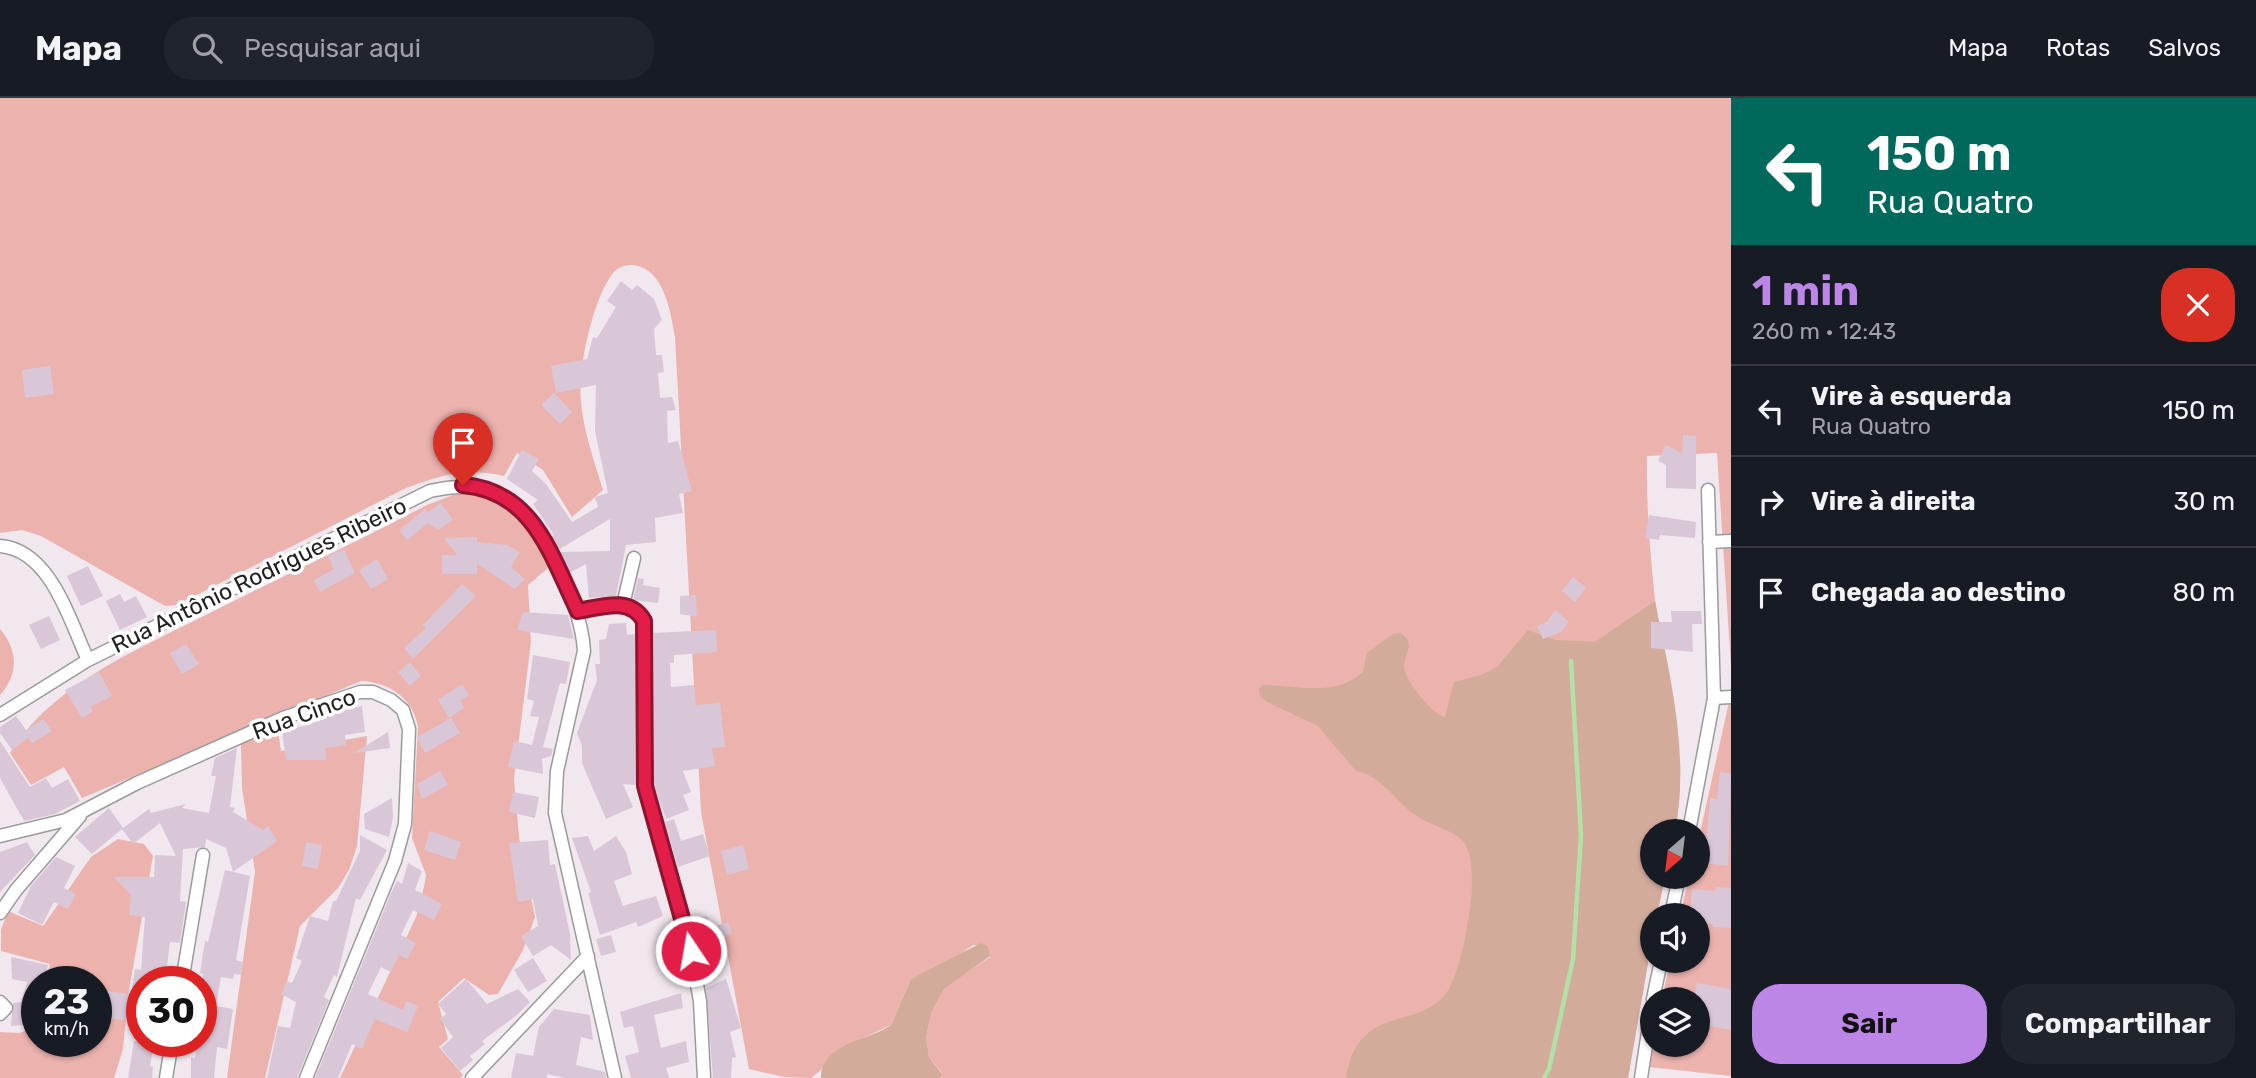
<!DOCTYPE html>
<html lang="pt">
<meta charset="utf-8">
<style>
:root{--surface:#171b24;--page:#20242c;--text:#f1f3f6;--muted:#9ea1a6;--line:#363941;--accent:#bb86e6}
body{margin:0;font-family:Rubik,sans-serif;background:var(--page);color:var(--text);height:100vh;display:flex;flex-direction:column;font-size:26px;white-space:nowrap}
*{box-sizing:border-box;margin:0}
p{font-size:23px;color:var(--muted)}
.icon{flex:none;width:38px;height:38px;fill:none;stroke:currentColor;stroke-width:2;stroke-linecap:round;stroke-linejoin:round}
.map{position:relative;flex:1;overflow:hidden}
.sheet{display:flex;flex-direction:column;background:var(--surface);width:525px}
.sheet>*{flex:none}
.guide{background:#00695c;color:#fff;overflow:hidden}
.needle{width:46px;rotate:208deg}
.controls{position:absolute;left:1640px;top:721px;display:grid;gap:14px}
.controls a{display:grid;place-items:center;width:70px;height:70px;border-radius:50%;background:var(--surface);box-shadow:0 2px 5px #0004;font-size:35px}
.speed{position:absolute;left:21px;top:868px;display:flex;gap:14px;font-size:35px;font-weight:700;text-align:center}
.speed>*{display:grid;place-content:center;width:91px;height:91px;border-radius:50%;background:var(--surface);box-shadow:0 2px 5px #0004;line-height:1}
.speed small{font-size:18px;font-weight:400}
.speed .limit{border:10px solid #d22;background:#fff;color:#111}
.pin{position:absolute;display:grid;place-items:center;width:60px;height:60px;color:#fff;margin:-72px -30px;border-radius:50% 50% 50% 0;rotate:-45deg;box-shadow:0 0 7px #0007}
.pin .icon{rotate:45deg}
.me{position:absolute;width:77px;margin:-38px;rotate:348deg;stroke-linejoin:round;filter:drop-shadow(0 0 5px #0008)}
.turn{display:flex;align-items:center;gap:24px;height:147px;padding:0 21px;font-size:32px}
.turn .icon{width:91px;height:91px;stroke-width:2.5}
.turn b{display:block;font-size:49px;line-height:60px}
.round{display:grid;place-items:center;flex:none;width:74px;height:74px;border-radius:28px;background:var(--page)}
.summary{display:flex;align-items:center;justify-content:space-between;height:119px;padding:0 21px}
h1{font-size:42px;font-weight:700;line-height:52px;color:var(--accent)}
.action{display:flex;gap:14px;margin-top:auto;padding:14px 21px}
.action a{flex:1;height:80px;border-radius:28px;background:var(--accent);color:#111;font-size:28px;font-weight:700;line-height:80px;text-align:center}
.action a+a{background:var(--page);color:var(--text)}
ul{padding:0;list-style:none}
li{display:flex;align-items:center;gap:21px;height:91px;padding:0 21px;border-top:2px solid var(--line)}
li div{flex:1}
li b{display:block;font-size:26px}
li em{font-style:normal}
header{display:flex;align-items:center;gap:42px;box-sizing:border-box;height:98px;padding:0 35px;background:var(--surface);border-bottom:2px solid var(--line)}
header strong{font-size:33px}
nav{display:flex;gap:38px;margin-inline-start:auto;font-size:24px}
.search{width:490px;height:63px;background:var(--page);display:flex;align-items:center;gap:18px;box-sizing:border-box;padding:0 24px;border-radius:28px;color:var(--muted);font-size:26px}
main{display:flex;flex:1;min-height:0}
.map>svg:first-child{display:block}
.grass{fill:#ecb2ad}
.forest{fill:#d2ab9b}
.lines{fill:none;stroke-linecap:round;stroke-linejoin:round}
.stream{stroke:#b2e0a7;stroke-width:4.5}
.building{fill:#d9c7d8}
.street-casing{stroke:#9b9b9b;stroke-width:15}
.street{stroke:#fff;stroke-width:12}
.route-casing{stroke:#92132f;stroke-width:18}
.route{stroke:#e11d48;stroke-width:12}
.labels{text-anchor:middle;stroke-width:7;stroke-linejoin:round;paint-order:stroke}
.street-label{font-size:23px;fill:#212121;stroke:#fff}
</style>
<header>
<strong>Mapa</strong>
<div class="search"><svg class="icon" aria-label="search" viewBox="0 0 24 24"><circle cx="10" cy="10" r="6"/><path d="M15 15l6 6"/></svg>Pesquisar aqui</div>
<nav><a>Mapa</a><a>Rotas</a><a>Salvos</a></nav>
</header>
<main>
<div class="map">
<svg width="1731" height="980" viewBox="0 0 1731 980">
<rect width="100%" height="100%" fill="#f1e7ef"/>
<path class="grass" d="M0,0H1731V568L1717,355L1647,358C1646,405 1650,455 1655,502C1664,582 1691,650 1675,733H1652V779H1665L1657,817H1652V842L1628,980H940L942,975L929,959L926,939L932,913L945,889L990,859L988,848L973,847L952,862L911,881L891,927L834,954L821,972L811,980L784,979L749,971L701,714L675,239C671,215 664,168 631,167C624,167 617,170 613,175C595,198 584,249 581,277C577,316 592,355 603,392L572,419L543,372L517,355L504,378C467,369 441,377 406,390L177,507L165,508L41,438L22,432L0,435Z
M474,394C518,407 530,430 548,470L528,487L531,544L514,681L519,739L535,819L523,852L498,896L489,897L464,880L438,904L448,941L439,949L463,977L460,980H340L416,819L424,789L426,777L412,740L418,629C413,600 389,584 361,583L82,700L64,669L31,687L10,655C53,586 137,552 208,516C281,479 355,445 427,407L453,397Z
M0,531C18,552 19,576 0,597Z
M1731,595V978L1649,969L1654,947H1698V901H1662L1670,863H1698V817H1680L1689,779H1698V744Z
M278,632L281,653L367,638L357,748L349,772L338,790L300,828L265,980H227L255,774L242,690L241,646Z
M118,741L144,746L153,758L128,897L123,951L114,980H0V934L19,935L37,929V943H96V884H46L50,866L1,853V832L8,813L43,828L91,759Z"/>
<path class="forest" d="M1655,503C1670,579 1690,656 1675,733H1652V779H1665L1657,817H1652V842L1628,980H1346C1358,900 1427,937 1451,887C1464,861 1484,763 1462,742C1449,730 1429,727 1415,717C1395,703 1381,677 1356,673L1318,628L1267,604L1260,598L1259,591L1262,587C1297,587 1334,600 1363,574L1367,555L1393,536L1400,535C1417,545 1404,556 1404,569C1405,582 1432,617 1445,619L1454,584L1481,577L1497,569L1528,532L1555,542L1595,544Z
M981,845L988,848L990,858L944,891L932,913L926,939L929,959L942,976L940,980H821C822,944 869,943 891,927L911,881Z"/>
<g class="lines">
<path class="stream" d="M1544,980L1549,971L1573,861L1581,737L1571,563"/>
</g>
<path class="building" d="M621,183L632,192L637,187L654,201L662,222L654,231L656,257H662L664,274L658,275L660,300L672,299L676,312L667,313L668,345L678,343L692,393L679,396L683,415L655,420L656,444L626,447L616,498L589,500L586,466L569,475L559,454L610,453V421L558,452L551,439L554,437L533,406L538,402L507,381L522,352L539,361L532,373L546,386L572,424L598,409L595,399L608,395L595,333L596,287L556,295L551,268L587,261L593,239L597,240L616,209L607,203Z
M50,268L54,296L25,300L22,272Z
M554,295L572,314L560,326L541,307Z
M1683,337L1696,338V391L1666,390V367L1658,363L1666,347L1682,355Z
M441,405L453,422L438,432L428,425L407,442L399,432L425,411L428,414Z
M1649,417L1696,424L1695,440L1660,437L1659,442L1645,440Z
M477,439V444L507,447L520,454L511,469L525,481L515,491L477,466V476H442V457H457L444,440Z
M344,451L355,475L320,494L314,482L334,471L328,458Z
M377,461L388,481L371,491L359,472Z
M88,468L103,498L81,508L67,478Z
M1573,479L1586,490L1575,504L1562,493Z
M638,480L644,481L643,487L660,490L658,505L633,502Z
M462,486L476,498L413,561L404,550L426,530L423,527Z
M120,496L124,504L136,498L147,519L120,532L106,503Z
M696,497L697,519L680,516V498Z
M1555,512L1569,524L1561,534L1543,541L1537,528L1547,524Z
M1671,513H1701L1702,526H1692L1693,554L1651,550V524H1672Z
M523,514L568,517L574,541L517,532Z
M49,518L60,542L41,551L29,527Z
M626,525L627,537L635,536L636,687L623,686L633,709L606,721L582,665V648L577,635L597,582L595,566H600L599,542L606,541L609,526Z
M716,532L717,554L674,557V565H670L671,589L694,587L696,607L720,605L725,649L712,650L715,668L683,673L691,694L683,697L689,712L666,721L654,687L653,535Z
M186,546L199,566L182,576L170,555Z
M533,557L570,564L566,586L560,585L543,649L553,651L551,658L542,661L543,676L508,669L514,643L532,647L539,619L530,618L534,603L527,601Z
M410,564L421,578L410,588L398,574Z
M99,574L112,598L90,609L93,613L82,620L65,592Z
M462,586L469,597L460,603L464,610L449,620L438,602Z
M362,608L365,634L345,637L346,647L325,650L326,662H286L282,633L307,627L327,620L326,617Z
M16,618L26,632L44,621L52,633L32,645L28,640L12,652L0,635V629Z
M451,620L460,635L425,655L417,639Z
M388,634L390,650L354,655Z
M0,643L30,689L46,680L52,690L68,681L80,703L55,716L24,723L0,680Z
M237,650L230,709L235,710L233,714L263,732L268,728L277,743L233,774L226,750L206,741L205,749L183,751L180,803L186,804L180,845L170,844L165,884H142V924L97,919L96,892L131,896L135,871L141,872L145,819L129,817L131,797L114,779H154L155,757L176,758L160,725L133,746L122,731L92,756L75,739L109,710L123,730L149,711L151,715L186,706L182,710L209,715L216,678H211L215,660Z
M440,673L448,687L422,701L417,686Z
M1720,674L1731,676L1728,768L1699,764L1702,745L1706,746L1710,700L1717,701Z
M513,694L539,699L535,720L509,714Z
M392,700L393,720L389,739L365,731L364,716Z
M674,721L681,743L703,736L710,758L678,769L665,724Z
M430,733L461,744L455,762L424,752Z
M360,737L387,752L360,802L356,800L337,879L334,877L324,899L329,902L297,980H267L278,928L290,930L296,904L281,896L287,883L292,885L302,863L296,860L310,818L328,823L333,803H336L360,753Z
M588,738L594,753L616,738L626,754L632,776L614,783L623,808L656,798L663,818L638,829L636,824L600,837L588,795L591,794L572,740Z
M548,742L550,767L555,766L570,836L571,862L551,847L533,858L521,838L538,828L533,801L518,804L509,745Z
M27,744L35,757L0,794V754Z
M306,744L322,747L318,771L302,768Z
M743,747L749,771L727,777L721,753Z
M56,759L75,768L64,790L76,796L68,811L54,804L42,827L18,815L31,788Z
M408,765L422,773L415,792L442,806L434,822L413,812L401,837L416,845L407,861L399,857L391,874L381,869L368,896L403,912L406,903L418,908L407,934L375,921L362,951L352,946L338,980H315L392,793L397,783L402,786Z
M225,772L250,778L236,862L243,864L241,877L234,876L233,881L221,879L216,908L233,911L227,951L217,949L214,980H191V959L195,960L198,943H201L203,876L200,875L203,855L205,843L208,844Z
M1716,789L1731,790V830L1713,829V826L1698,824V817H1690L1692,791L1715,793Z
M707,818L710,830L728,824L732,835L712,842L717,855L701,861L693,822Z
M611,837L616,854L601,858L596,841Z
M11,859L48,867L44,884H37V923L26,927L11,928L13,905L21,904L27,884L12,881Z
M533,860L547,883L528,894L514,872Z
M466,881L487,906L518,891L530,904L517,917L482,943L485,946L470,958L473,962L460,973L441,950L453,939L440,921L446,916L438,906Z
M726,881L741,930L730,934L736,959L732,960L731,980H713L706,890Z
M1697,885L1731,891V932L1698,926V901H1694Z
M681,895L683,910L654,917L661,950L686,943L689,964L666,970L669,980H631L625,958L639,954L633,928L624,930L620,914Z
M554,911L590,917L593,942L581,939L576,967L605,974L606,980H565L547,976V980H511L516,955L533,958L539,929Z
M134,943H154L150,968L153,969L152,980H128Z"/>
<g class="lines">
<g class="street-casing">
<path id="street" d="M1709,444L1731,443
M0,448C51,452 70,524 88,562
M623,507L634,460
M578,513C601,509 629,498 644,522L645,688L686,828L700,903L704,980
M1714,600L1731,599
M0,617L88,562L430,393C502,376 529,412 558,471C571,499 582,522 584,553L557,673L555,715L615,980
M1689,733L1714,600L1708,392
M0,738L66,722L137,685L283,620L360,594H373L391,602L403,612L409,631L405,726L395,763L306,980
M0,815L16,792L80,718
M1671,817L1679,779
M182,884L203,757
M1653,901L1661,863
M0,904L6,910L0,916
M166,980L172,943
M472,980L588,858
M1641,980L1652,908"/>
</g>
<use href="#street" class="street"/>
</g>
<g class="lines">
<g class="route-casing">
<path id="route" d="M463,387C534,393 551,458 578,513C601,509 630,498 644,523L645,688L691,853"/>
</g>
<use href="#route" class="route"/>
</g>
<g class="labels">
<g class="street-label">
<text transform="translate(259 477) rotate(-26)" y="8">Rua Antônio Rodrigues Ribeiro</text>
<text transform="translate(304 616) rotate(-20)" y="8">Rua Cinco</text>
</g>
</g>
</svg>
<div class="controls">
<a><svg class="needle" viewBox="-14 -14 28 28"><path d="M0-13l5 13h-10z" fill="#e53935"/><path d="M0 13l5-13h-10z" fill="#9ea1a6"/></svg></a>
<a><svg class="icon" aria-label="sound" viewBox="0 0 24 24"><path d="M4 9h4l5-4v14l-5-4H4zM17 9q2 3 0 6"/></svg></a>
<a><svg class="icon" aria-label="layers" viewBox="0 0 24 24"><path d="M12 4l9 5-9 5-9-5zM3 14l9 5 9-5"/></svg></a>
</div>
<div class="speed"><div>23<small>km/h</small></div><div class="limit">30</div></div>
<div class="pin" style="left:463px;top:387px;background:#d93025"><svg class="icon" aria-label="arrive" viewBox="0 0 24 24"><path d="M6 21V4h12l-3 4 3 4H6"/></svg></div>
<svg class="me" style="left:691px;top:853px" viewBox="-20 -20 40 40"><circle r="17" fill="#e11d48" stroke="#fff" stroke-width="3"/><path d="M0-11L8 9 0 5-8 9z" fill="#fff"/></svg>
</div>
<section class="sheet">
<div class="guide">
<div class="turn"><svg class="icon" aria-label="left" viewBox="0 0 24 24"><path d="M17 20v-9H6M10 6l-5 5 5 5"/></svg><div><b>150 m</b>Rua Quatro</div></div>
</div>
<div class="summary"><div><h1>1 min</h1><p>260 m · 12:43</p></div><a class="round" style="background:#d93025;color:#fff"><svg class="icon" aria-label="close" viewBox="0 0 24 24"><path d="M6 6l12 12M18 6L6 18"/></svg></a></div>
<ul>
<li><svg class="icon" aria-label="left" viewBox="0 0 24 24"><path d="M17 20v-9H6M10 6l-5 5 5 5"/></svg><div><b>Vire à esquerda</b><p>Rua Quatro</p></div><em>150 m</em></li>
<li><svg class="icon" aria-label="right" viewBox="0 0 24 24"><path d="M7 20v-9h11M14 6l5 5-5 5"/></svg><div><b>Vire à direita</b></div><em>30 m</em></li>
<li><svg class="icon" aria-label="arrive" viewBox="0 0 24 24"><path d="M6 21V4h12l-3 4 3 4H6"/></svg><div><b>Chegada ao destino</b></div><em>80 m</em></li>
</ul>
<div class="action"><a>Sair</a><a>Compartilhar</a></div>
</section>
</main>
